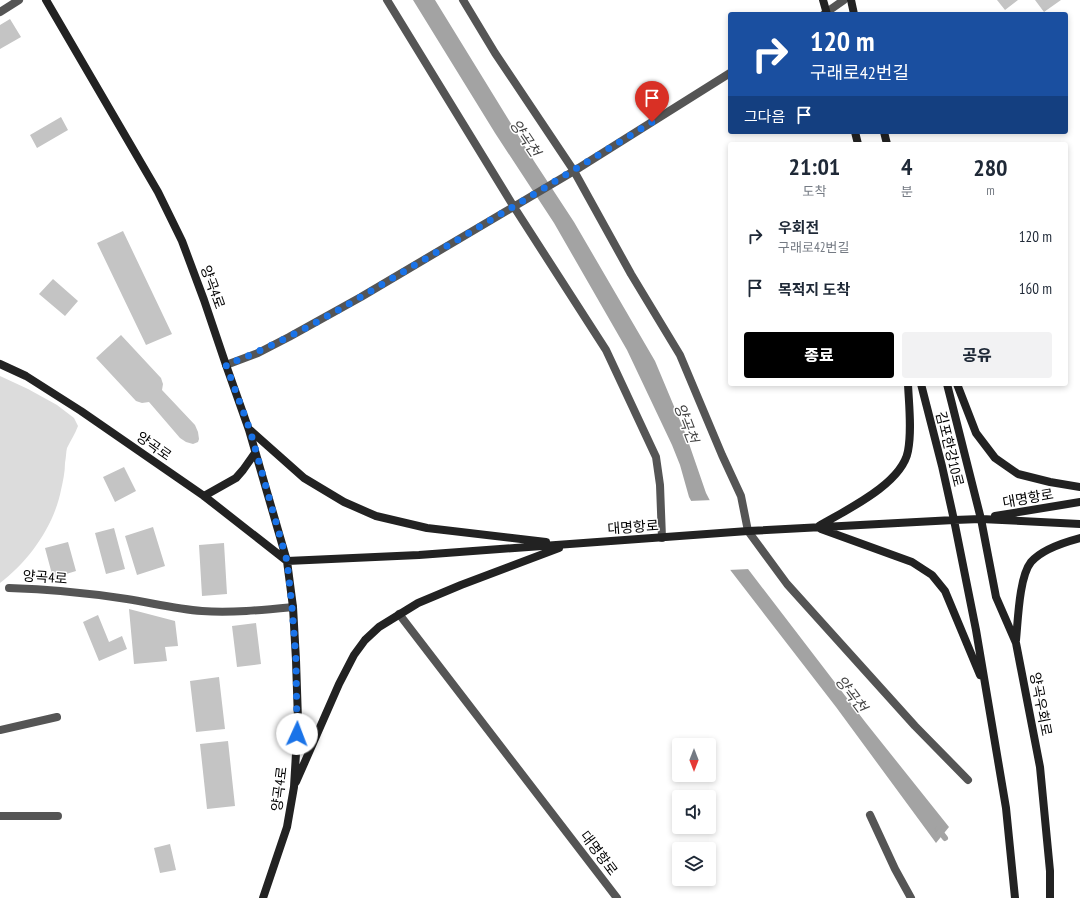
<!DOCTYPE html>
<html lang="ko">
<meta charset="utf-8">
<style>
:root{--surface:#fff;--page:#f2f2f3;--text:#1f2937;--muted:#747a83;--accent:#000}
body{margin:0;font-family:"PT Sans Narrow","Noto Sans KR",sans-serif;background:var(--page);color:var(--text);height:100vh;display:flex;flex-direction:column;font-size:15px;white-space:nowrap}
*{box-sizing:border-box;margin:0}
p{font-size:13px;color:var(--muted)}
.icon{flex:none;width:22px;height:22px;fill:none;stroke:currentColor;stroke-width:2;stroke-linecap:round;stroke-linejoin:round}
.map{position:relative;flex:1;overflow:hidden}
.details{position:absolute;left:728px;top:142px;width:340px;height:244px;display:flex;flex-direction:column;background:var(--surface);border-radius:4px;box-shadow:0 2px 6px #0003}
.details>*{flex:none}
.banner{position:absolute;left:728px;top:12px;width:340px;height:122px;border-radius:4px;box-shadow:0 2px 6px #0003;background:#1a4fa0;color:#fff;overflow:hidden}
.needle{width:26px;rotate:180deg}
.buttons{position:absolute;left:672px;top:738px;display:grid;gap:8px}
.buttons a{display:grid;place-items:center;width:44px;height:44px;border-radius:4px;background:var(--surface);box-shadow:0 2px 6px #0003;font-size:20px}
.pin{position:absolute;display:grid;place-items:center;width:34px;height:34px;color:#fff;margin:-41px -17px;border-radius:50% 50% 50% 0;rotate:-45deg;box-shadow:0 0 4px #0007}
.pin .icon{rotate:45deg}
.me{position:absolute;width:44px;margin:-22px;rotate:2deg;stroke-linejoin:round;filter:drop-shadow(0 0 3px #0008)}
.turn{display:flex;align-items:center;gap:14px;height:84px;padding:0 16px;font-size:18px}
.turn .icon{width:52px;height:52px;stroke-width:2.5}
.turn b{display:block;font-size:28px;line-height:34px}
.then{display:flex;align-items:center;height:38px;padding:0 16px;background:#0003;gap:8px;font-size:15px}
.eta{display:flex;justify-content:space-evenly;align-items:center;height:68px;text-align:center}
.eta b{font-size:24px;font-weight:800;line-height:28px}
.cta{display:flex;gap:8px;margin-top:auto;padding:8px 16px}
.cta a{flex:1;height:46px;border-radius:4px;background:var(--accent);color:#fff;font-size:16px;font-weight:800;line-height:46px;text-align:center}
.cta a+a{background:var(--page);color:var(--text)}
ul{padding:0;list-style:none}
li{display:flex;align-items:center;gap:12px;height:52px;padding:0 16px}
li div{flex:1}
li b{display:block;font-size:15px}
li em{font-style:normal}
.map>svg:first-child{display:block}
.green{fill:#dcdcdc}
.water{fill:#a3a3a3}
.pier{fill:#fff}
.lines{fill:none;stroke-linecap:round;stroke-linejoin:round}
.stream{stroke:#a3a3a3;stroke-width:6}
.building{fill:#c4c4c4}
.lane{stroke:#555;stroke-width:8}
.secondary{stroke:#222;stroke-width:8}
.route{stroke:#1a73e8;stroke-width:7;stroke-dasharray:0 12.6}
.labels{text-anchor:middle;stroke-width:3;stroke-linejoin:round;paint-order:stroke}
.street-label{font-size:14px;fill:#000;stroke:#fff}
.water-label{font-size:15px;font-style:italic;fill:#444;stroke:#fff}
</style>
<div class="map">
<svg width="1080" height="898" viewBox="0 0 1080 898">
<rect width="100%" height="100%" fill="#fff"/>
<path class="green" d="M0,376L28,389L57,405L74,418L78,426C75,434 71,440 67,448C66,452 66,458 65,463C65,472 63,481 61,490C54,526 29,561 0,583Z"/>
<path class="water" d="M413,0H435L534,161L574,222L655,361L686,435L706,493L735,549L748,569L866,723L949,827L936,843L836,707L731,571L718,550L689,497L680,465L672,445L627,350L554,223L495,133Z"/>
<path class="pier" d="M713,500L737,548L750,569L728,570L716,551L689,501Z"/>
<g class="lines">
<path class="stream" d="M938,829L945,838"/>
</g>
<path class="building" d="M997,0H1018L1005,10Z
M1035,0H1061L1044,12Z
M10,19L21,37L0,49V25Z
M61,117L68,130L37,148L30,135Z
M123,231L172,334L146,345L97,243Z
M53,279L78,301L65,316L39,294Z
M121,335L161,378L163,384L162,390L195,425L198,432L199,439L198,442L193,444L186,442L180,438L149,402L142,403L136,401L96,358Z
M124,467L136,491L115,502L103,477Z
M153,527L165,566L137,575L125,536Z
M114,528L125,569L106,574L95,533Z
M68,542L76,571L53,578L45,548Z
M224,543L227,594L202,596L199,545Z
M129,609L175,621L178,646L165,647L167,661L134,664Z
M98,615L109,642L122,636L127,649L99,661L83,622Z
M256,623L261,664L237,667L232,626Z
M219,677L225,729L196,732L190,681Z
M228,741L235,806L207,809L200,744Z
M170,844L176,870L160,873L154,848Z"/>
<g class="lines">
<path class="lane" d="M387,0L514,207L606,350L656,457L660,485L662,538
M463,0L495,53L574,171L631,274L680,355L722,455L741,496L748,531L787,584L915,726L968,780
M0,12L19,0
M824,14L844,0
M226,365L258,353L289,337L361,297L574,171L730,73
M9,588C49,589 88,593 127,599C152,603 177,609 202,611C232,613 262,610 293,607
M399,614L617,898
M0,730L57,717
M870,815L895,869L911,898
M0,816H58"/>
<path class="secondary" d="M46,0L158,192L182,241L204,300L226,365L249,430L287,561L293,607L296,660L298,720L294,787L287,827L263,898
M823,0L827,14
M851,0L854,14
M855,132L858,144
M884,132L887,144
M0,364L26,376L81,411L204,496L287,561
M921,384L942,466L954,520L976,630L1006,808L1015,898
M947,384L981,519L996,597L1016,643L1040,767L1050,871V898
M957,384L976,433L995,458L1018,474L1050,482L1080,487
M250,430L304,478L344,502L376,516L427,528L546,542
M204,496L236,478L243,470L255,453
M995,516L1080,502
M819,526C846,510 902,484 908,451C912,430 909,406 908,384
M821,529L912,562L932,575L945,591L980,675
M287,561L419,555L748,531L954,520L981,519L1080,524
M1016,640C1018,621 1019,577 1031,562C1041,550 1065,542 1080,538
M296,782L339,684L354,655L365,640L379,627L418,603L461,585L559,548"/>
</g>
<g class="lines">
<path class="route" d="M297,734L296,660L292,607L287,561L250,430L226,365C290,340 349,304 408,269C490,221 571,172 652,122"/>
</g>
<g class="labels">
<g class="street-label">
<text transform="translate(213 287) rotate(70)" y="5">양곡4로</text>
<text transform="translate(154 446) rotate(35)" y="5">양곡로</text>
<text transform="translate(950 449) rotate(76)" y="5">김포한강10로</text>
<text transform="translate(1028 498) rotate(-10)" y="5">대명항로</text>
<text transform="translate(633 527) rotate(-4)" y="5">대명항로</text>
<text transform="translate(45 577) rotate(4)" y="5">양곡4로</text>
<text transform="translate(1041 704) rotate(79)" y="5">양곡우회로</text>
<text transform="translate(279 789) rotate(-83)" y="5">양곡4로</text>
<text transform="translate(599 853) rotate(53)" y="5">대명항로</text>
</g>
<g class="water-label">
<text transform="translate(525 138) rotate(56)" y="5">양곡천</text>
<text transform="translate(686 423) rotate(69)" y="5">양곡천</text>
<text transform="translate(851 694) rotate(53)" y="5">양곡천</text>
</g>
</g>
</svg>
<div class="buttons">
<a><svg class="needle" viewBox="-14 -14 28 28"><path d="M0-13l5 13h-10z" fill="#e53935"/><path d="M0 13l5-13h-10z" fill="#747a83"/></svg></a>
<a><svg class="icon" aria-label="sound" viewBox="0 0 24 24"><path d="M4 9h4l5-4v14l-5-4H4zM17 9q2 3 0 6"/></svg></a>
<a><svg class="icon" aria-label="layers" viewBox="0 0 24 24"><path d="M12 4l9 5-9 5-9-5zM3 14l9 5 9-5"/></svg></a>
</div>
<div class="pin" style="left:652px;top:122px;background:#d93025"><svg class="icon" aria-label="arrive" viewBox="0 0 24 24"><path d="M6 21V4h12l-3 4 3 4H6"/></svg></div>
<svg class="me" style="left:297px;top:734px" viewBox="-20 -20 40 40"><circle r="19" fill="#fff"/><path d="M0-13L10 11 0 6-10 11z" fill="#1a73e8"/></svg>
<div class="banner">
<div class="turn"><svg class="icon" aria-label="right" viewBox="0 0 24 24"><path d="M7 20v-9h11M14 6l5 5-5 5"/></svg><div><b>120 m</b>구래로42번길</div></div>
<div class="then">그다음<svg class="icon" aria-label="arrive" viewBox="0 0 24 24"><path d="M6 21V4h12l-3 4 3 4H6"/></svg></div>
</div>
<section class="details">
<div class="eta">
<div><b>21:01</b><p>도착</p></div>
<div><b>4</b><p>분</p></div>
<div><b>280</b><p>m</p></div>
</div>
<ul>
<li><svg class="icon" aria-label="right" viewBox="0 0 24 24"><path d="M7 20v-9h11M14 6l5 5-5 5"/></svg><div><b>우회전</b><p>구래로42번길</p></div><em>120 m</em></li>
<li><svg class="icon" aria-label="arrive" viewBox="0 0 24 24"><path d="M6 21V4h12l-3 4 3 4H6"/></svg><div><b>목적지 도착</b></div><em>160 m</em></li>
</ul>
<div class="cta"><a>종료</a><a>공유</a></div>
</section>
</div>
